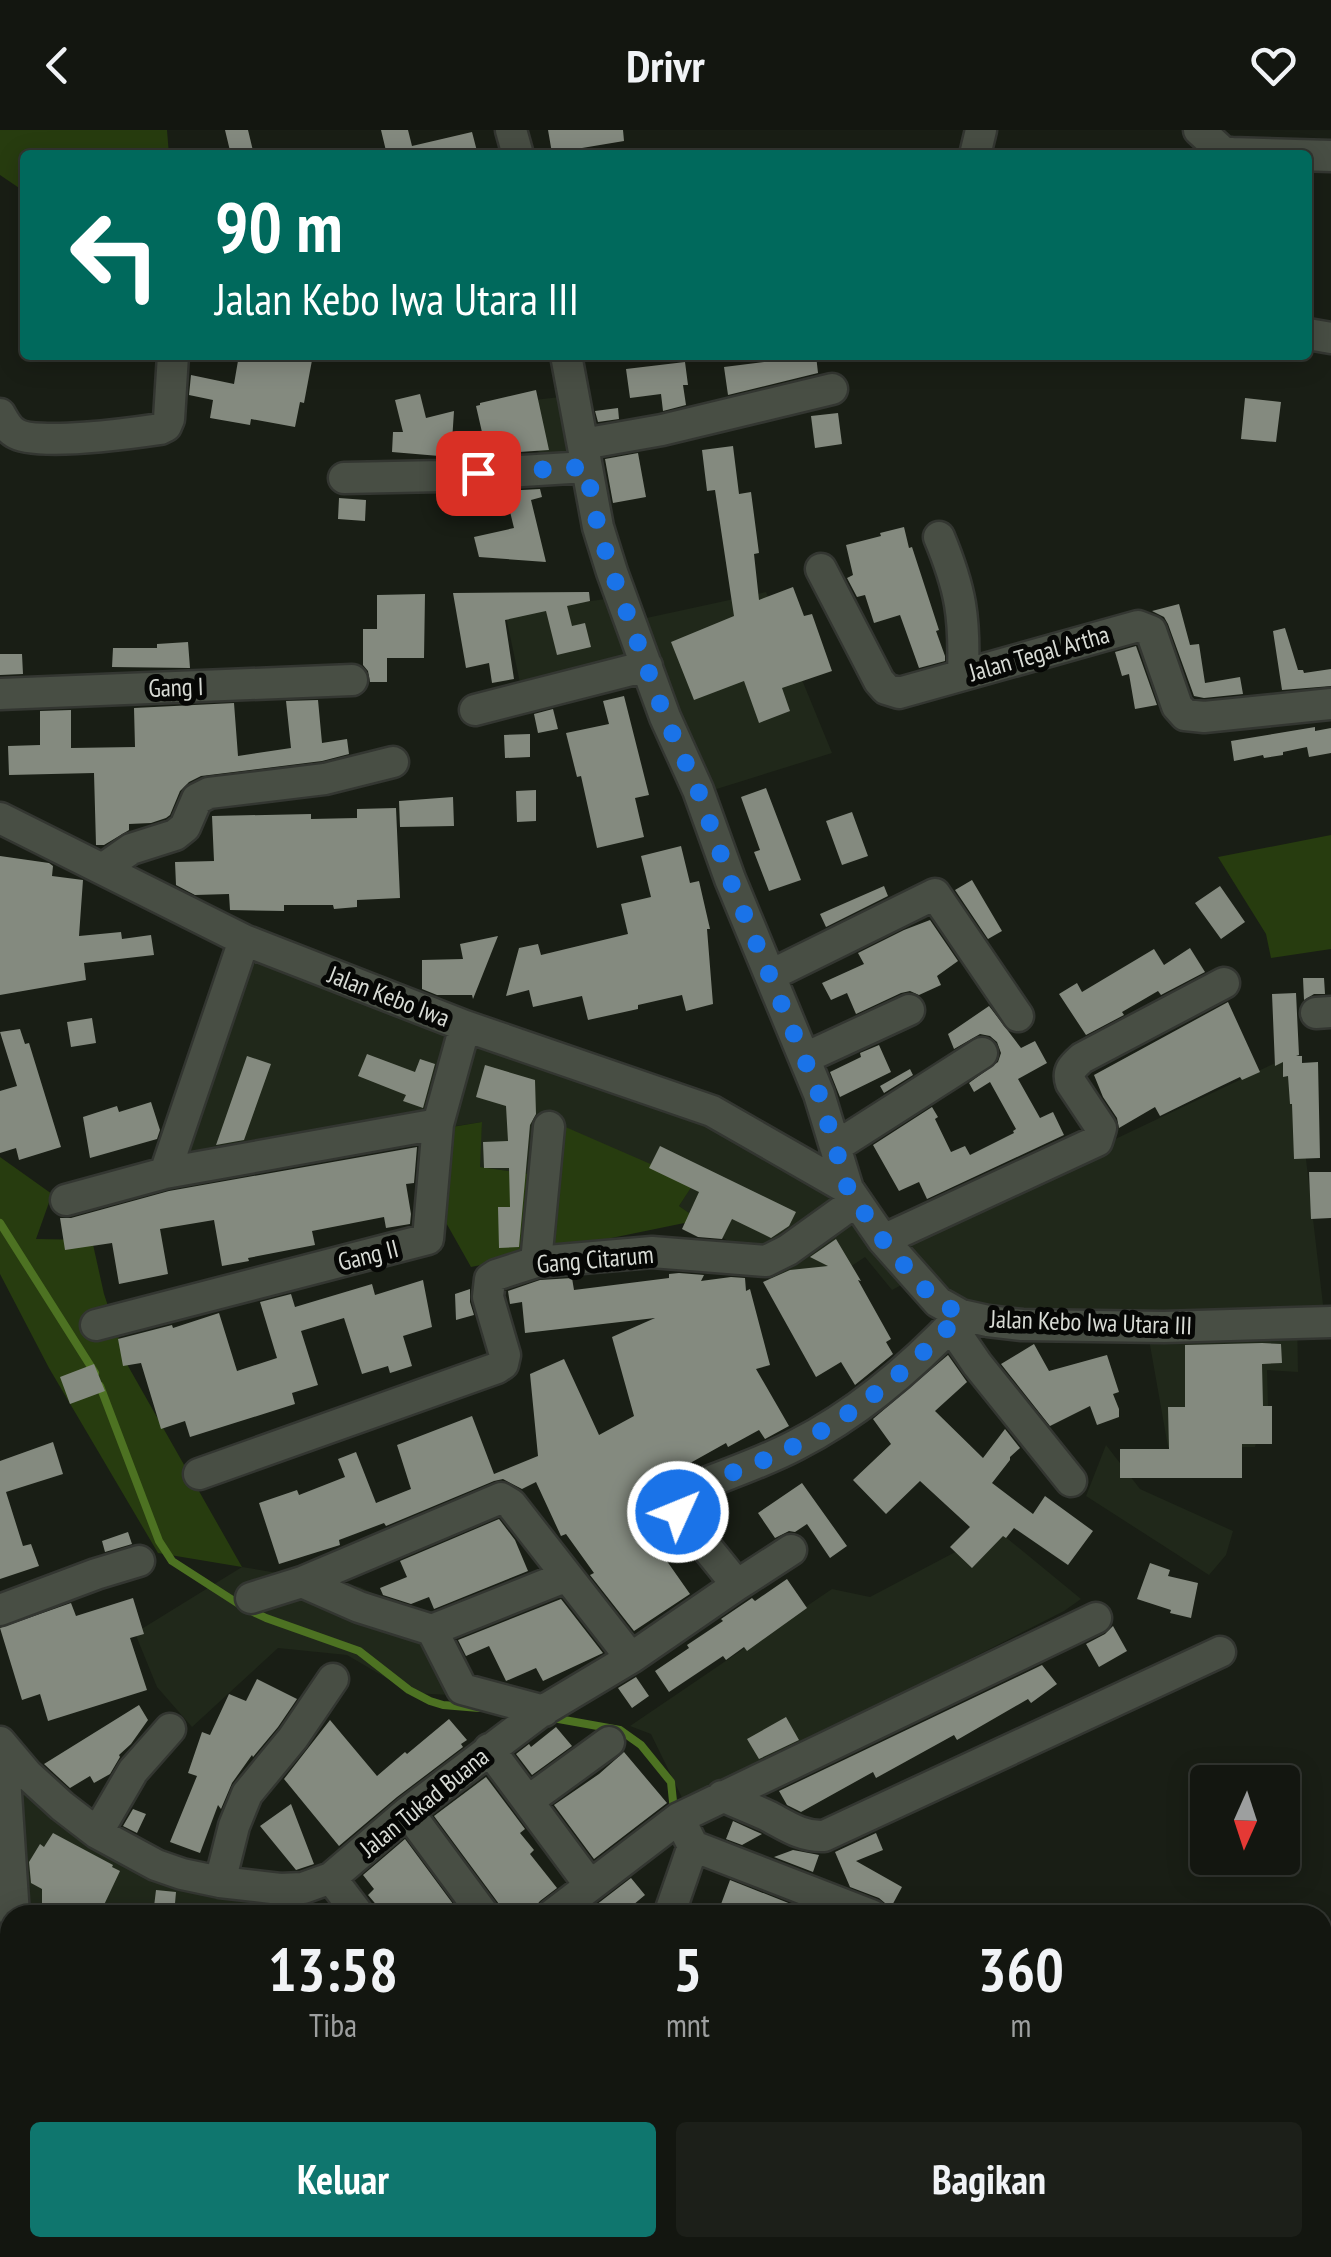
<!DOCTYPE html>
<html lang="id">
<style>
:root{--surface:#131610;--page:#1c1f19;--text:#f1f3f6;--muted:#9d9f9f;--line:#323530;--accent:#0f766e}
body{margin:0;font-family:"PT Sans Narrow",sans-serif;background:var(--page);color:var(--text);height:100vh;display:flex;flex-direction:column;font-size:38px;white-space:nowrap}
*{box-sizing:border-box;margin:0}
p{font-size:32px;color:var(--muted)}
.icon{flex:none;width:55px;height:55px;fill:none;stroke:currentColor;stroke-width:2;stroke-linecap:round;stroke-linejoin:round}
.map{position:relative;flex:1;overflow:hidden}
.drawer{position:absolute;left:0px;top:1775px;width:1332px;height:352px;display:flex;flex-direction:column;background:var(--surface);border-radius:30px 30px 0 0;box-shadow:0 5px 25px #0003,0 0 0 2px var(--line)}
.drawer>*{flex:none}
.hud{position:absolute;left:20px;top:20px;width:1292px;height:210px;border-radius:10px;box-shadow:0 5px 25px #0003,0 0 0 2px var(--line);background:#00695c;color:#fff;overflow:hidden}
.needle{width:65px;rotate:183deg}
.tools{position:absolute;left:1190px;top:1635px;display:grid;gap:20px}
.tools a{display:grid;place-items:center;width:110px;height:110px;border-radius:10px;background:var(--surface);box-shadow:0 5px 25px #0003,0 0 0 2px var(--line);font-size:50px}
.pin{position:absolute;display:grid;place-items:center;width:85px;height:85px;color:#fff;margin:-42px;border-radius:20px;box-shadow:0 5px 15px #0006}
.me{position:absolute;width:110px;margin:-55px;rotate:46deg;stroke-linejoin:round;filter:drop-shadow(0 0 8px #0008)}
.turn{display:flex;align-items:center;gap:35px;height:210px;padding:0 30px;font-size:45px}
.turn .icon{width:130px;height:130px;stroke-width:2.5}
.turn b{display:block;font-size:70px;line-height:85px}
.eta{display:flex;justify-content:space-evenly;align-items:center;height:170px;text-align:center}
.eta b{font-size:60px;font-weight:600;line-height:70px}
.button{display:flex;gap:20px;margin-top:auto;padding:20px 30px}
.button a{flex:1;height:115px;border-radius:10px;background:var(--accent);color:#fff;font-size:40px;font-weight:600;line-height:115px;text-align:center}
.button a+a{background:var(--page);color:var(--text)}
header{display:flex;justify-content:space-between;align-items:center;height:130px;padding:0 30px;background:var(--surface);font-size:45px;font-weight:600}
.map>svg:first-child{display:block}
.built{fill:#20281a}
.green{fill:#273c0f}
.lines{fill:none;stroke-linecap:round;stroke-linejoin:round}
.stream{stroke:#4d7222;stroke-width:8}
.building{fill:#848a7f}
.minor-casing{stroke:#333631;stroke-width:35}
.minor{stroke:#484e44;stroke-width:30}
.route{stroke:#1a73e8;stroke-width:18;stroke-dasharray:0 32.4}
.labels{text-anchor:middle;stroke-width:10;stroke-linejoin:round;paint-order:stroke}
.street-label{font-size:25px;fill:#d8dbd5;stroke:#060705}
</style>
<header><svg class="icon" aria-label="back" viewBox="0 0 24 24"><path d="M15 5l-7 7 7 7"/></svg>Drivr<svg class="icon" aria-label="heart" viewBox="0 0 24 24"><path d="M12 20l-8-8c-3-5 5-10 8-4 3-6 11-1 8 4z"/></svg></header>
<div class="map">
<svg width="1331" height="2127" viewBox="0 0 1331 2127">
<rect width="100%" height="100%" fill="#191e15"/>
<path class="built" d="M578,265L586,319L540,328L525,271Z
M766,462L832,623L707,662L655,545L523,567L505,482L614,468L628,492Z
M252,804L476,886L865,1066L904,1100L905,1109L1290,926L1302,995L1324,1183L1297,1184L1298,1242L1267,1240L1269,1309H1257L1255,1317H1168L1147,1198L960,1174L930,1140L892,1160L865,1127L844,1141L786,1191L765,1138L679,1076L693,1054L551,1047L479,1037L482,992L174,1040Z
M1106,1315L1140,1359L1233,1401L1226,1425L1209,1445L1086,1366Z
M997,1400L1081,1469L1064,1481L725,1654L687,1678L651,1604L630,1596L832,1459L870,1467Z
M242,1437L360,1457L428,1490L488,1567L412,1563L347,1525L278,1518L192,1597L157,1557L135,1503Z
M0,1595L12,1624L98,1706L194,1735L285,1743L300,1785H10V1821L2,1720H0Z
M61,2118H182L172,2127H63Z"/>
<path class="green" d="M0,0H167L169,25H25V62L0,45Z
M1331,705V819L1271,828L1266,804L1218,727Z
M482,992L480,1037L550,1047L554,992L694,1053L679,1076L699,1090L471,1137L440,1082V999Z
M0,1027L52,1064L36,1109L92,1110L104,1164L128,1236L242,1437L158,1423L49,1238L0,1144Z
M486,2118H540L535,2127H487Z
M1138,2118H1170L1188,2124L1307,2118L1331,2127H1136Z"/>
<g class="lines">
<path class="stream" d="M0,1093L95,1243
M100,1256L159,1411L172,1431L245,1478L266,1488L359,1521L409,1560L430,1571L443,1575L479,1578
M553,1588L620,1600L641,1615L671,1652L674,1681
M501,2127L504,2118"/>
</g>
<path class="building" d="M225,0H248L254,25H231Z
M381,0H408L412,16L472,2L478,25H387Z
M548,0H623L624,11L552,23Z
M239,225H313L304,273L300,272L295,297L251,289L250,295L210,288L213,270L189,265L191,245L234,254Z
M772,225H816L818,243L728,265L724,237L773,231Z
M685,232L688,255H683L686,275L663,281L661,264L630,268L626,239Z
M536,260L549,320L487,324L476,276L480,275V273Z
M420,264L426,288L454,281L451,327L392,322L393,302H403L395,270Z
M1245,268L1281,272L1276,312L1241,309Z
M618,278L619,289L598,292L595,281Z
M838,283L842,314L815,318L811,286Z
M733,316L739,364L751,362L759,423L754,424L759,470L793,457L804,486L812,484L832,541L782,558L790,581L759,593L744,551L694,570L671,512L734,486L715,360L707,361L702,320Z
M638,323L646,367L613,373L605,329Z
M540,359L542,367L531,370L546,432L479,427L474,407L514,398L505,361Z
M339,368L366,370L365,391L338,389Z
M904,397L909,418L912,417L939,500L936,501L945,526V531L919,538L900,485L874,493L865,465L857,467L847,448L853,445L846,415L881,406L880,403Z
M589,462L590,471L567,476L572,496L585,493L591,517L557,525L546,481L505,490L514,549L492,553L489,533L466,538L453,463Z
M425,464L424,528H387V552H370L368,541L363,535V499H377V465Z
M1179,474L1190,515L1199,514L1205,553L1240,547L1243,564L1204,568L1194,566L1168,494L1164,487L1152,481Z
M1285,498L1298,540H1303L1304,543L1331,539V556L1282,560L1273,501Z
M188,512L190,538L112,537L113,518H157V514Z
M1136,516L1157,575L1135,579L1129,544L1122,546L1115,522Z
M0,524H22L23,544L0,545Z
M624,566L649,665L635,668L644,707L597,718L581,646L577,647L566,603L609,594L603,571Z
M318,570L322,613L347,609L349,624L322,631L201,646L189,652L180,661L170,685L166,688L151,693L129,694V700L104,715H96L94,643L9,645L8,616L40,615V581L71,580V618L135,617L134,578L234,573L238,626L291,618L286,571Z
M553,579L558,599L538,603L534,584Z
M1315,597V601L1331,598V623L1309,627L1307,617L1283,622V625L1264,628L1263,625L1234,631L1231,611Z
M530,604V627L505,628L504,605Z
M766,658L801,750L769,761L754,722L760,720L741,667Z
M536,660V691L517,692L516,661Z
M453,667L454,696L400,697L399,671Z
M396,678L400,768L357,770V777L334,779L333,775H284V781L230,780L229,764L195,765L176,755L175,732L214,731L212,686L311,684V689L357,688V679Z
M852,682L868,726L842,735L826,691Z
M681,716L690,753L699,751L710,799H707L713,874L686,881L682,865L638,875V879L588,890L582,866L533,877L529,860L506,866L519,818L538,814L541,825L628,804L621,774L651,767L641,726Z
M0,726L49,733L53,736L52,746L83,750L79,806L121,802L122,809L151,805L154,825L84,833L86,850L0,865Z
M972,750L1002,801L988,809L955,760Z
M884,756L888,766L826,797L820,784Z
M1220,756L1245,792L1221,809L1195,773Z
M930,790L958,831L937,846L941,855L919,865L910,861L901,863L856,884L847,863L831,870L822,853L864,834L858,823L904,800Z
M498,806L473,869L472,865H437L422,859V830L463,829L460,814Z
M1190,818L1205,842L1161,865L1158,861L1122,882L1124,885L1086,905L1059,864L1077,853L1082,862L1154,819L1164,835Z
M1303,848H1324L1325,864H1314L1304,870Z
M1296,863L1299,925L1296,926H1302V933L1318,932L1320,1028L1294,1029L1292,974H1290L1288,946L1283,947V932L1275,936L1272,864Z
M1228,872L1260,942L1242,950L1240,947L1217,958L1160,986L1155,977L1119,998L1117,988L1103,967L1094,945Z
M989,876L1021,918L1035,911L1047,933L1018,949L1040,988L1053,982L1064,1005L927,1069L919,1052L899,1061L873,1015L932,977L938,987L935,989L951,1022L965,1016L970,1025L1014,1003L1013,1001L1016,999L990,952L974,962L969,953L998,932L1001,923L997,912L990,906L980,904L954,919L948,904Z
M92,888L96,913L71,917L67,892Z
M20,899L25,914L29,913L61,1017L19,1030L16,1018L0,1023V961L17,956L0,902Z
M879,915L891,942L840,967L830,942L861,927L860,923Z
M367,924L415,942L420,929L435,934L423,978L403,971L406,965L358,946Z
M247,926L271,934L244,1010L216,1015Z
M485,935L535,950L536,984L530,995L519,1117L499,1118L498,1077H510L509,1038H484L483,1012L508,1011L506,976L476,967Z
M910,939L913,945L884,963L880,956Z
M151,972L160,1000L157,1009L90,1028L83,987L117,976L119,982Z
M660,1016L796,1082L789,1096L771,1108L732,1089L722,1109L698,1107L682,1099L699,1062L649,1038Z
M417,1017L414,1053L406,1054L411,1084L410,1094L386,1098L384,1087L312,1101L315,1115L248,1128L249,1131L222,1136L214,1090L160,1099L168,1144L119,1154L112,1113L65,1120L60,1088H71L169,1061Z
M1309,1042H1331V1088L1311,1089Z
M836,1109L861,1151L858,1150L891,1209L886,1212L893,1224L855,1255L841,1232L816,1247L763,1152L790,1140L828,1136L810,1127Z
M679,1143L704,1145L701,1151L731,1147L745,1148L746,1161L750,1159L770,1235L756,1239L789,1296L765,1309L759,1300L728,1317L726,1313L642,1360L646,1367L629,1377L690,1464L634,1501L590,1445L594,1443L566,1404L561,1406L536,1352L522,1359L503,1349L494,1351L386,1396L384,1393L339,1410L340,1415L279,1434L259,1373L297,1360L299,1365L345,1347L338,1329L356,1322L376,1373L411,1359L397,1315L472,1286L494,1344L538,1326L530,1244L564,1229L599,1305L634,1286L612,1207L655,1188L525,1203L522,1172L510,1174L508,1161L540,1150L572,1148L574,1160L669,1148V1144Z
M423,1150L432,1197L403,1206L412,1236L390,1243L388,1236L362,1244L344,1188L301,1201L318,1255L292,1263L295,1274L190,1307L185,1291L161,1299L141,1233L123,1236L118,1209L172,1195L173,1198L219,1183L237,1241L277,1228L260,1172L291,1164L295,1177L372,1154L375,1165Z
M470,1159V1172L474,1185L456,1190L455,1164Z
M1262,1213L1281,1214L1282,1233L1262,1234L1263,1276H1272V1314H1242V1348H1120V1319H1169L1168,1277H1185V1215Z
M1034,1214L1049,1241L1107,1225L1119,1262L1113,1264L1119,1279V1287L1097,1295L1090,1276L1050,1296L1001,1234Z
M948,1225L967,1252L935,1281L983,1328L1005,1299L1020,1318L1010,1327V1330L992,1353L1033,1384L1045,1366L1093,1401L1068,1435L1014,1398L1006,1408L1003,1406L972,1438L950,1417L970,1397L920,1351L886,1384L853,1350L891,1314L873,1289Z
M94,1234L105,1261L70,1274L60,1247Z
M53,1312L63,1344L6,1362L23,1416L31,1414L39,1436L0,1449V1331Z
M802,1353L847,1416L830,1428L807,1394L795,1402L789,1401L775,1408L758,1383Z
M499,1389L515,1410L528,1441L434,1479L429,1467L411,1474L383,1465L380,1458L407,1447L400,1431Z
M128,1402L132,1414L105,1422L102,1411Z
M1150,1433L1170,1440L1168,1446L1198,1453L1191,1488L1170,1483L1171,1480L1137,1469Z
M787,1449L807,1478L747,1521L744,1517L726,1530L723,1526L669,1562L655,1541L689,1518L687,1515L723,1491L721,1489L752,1468L755,1471Z
M133,1468L144,1504L130,1508L147,1560L48,1591L40,1564L22,1570L0,1498L71,1473L76,1486Z
M561,1469L603,1523L543,1551L536,1538L506,1551L489,1516L466,1526L458,1510Z
M1113,1496L1127,1521L1099,1537L1086,1514L1105,1504Z
M1042,1535L1057,1554L1031,1573L1028,1569L957,1610L954,1605L876,1648L873,1642L801,1682L787,1675L779,1661Z
M636,1547L649,1566L632,1578L618,1558Z
M257,1549L297,1569L278,1597L253,1627L252,1625L232,1653L221,1679L218,1675L200,1723L170,1712L197,1646L188,1643L202,1602L210,1605L229,1564L246,1571Z
M139,1575L148,1590L131,1614L119,1625L120,1627L110,1644L94,1653L90,1646L70,1658L44,1634Z
M786,1587L799,1610L759,1629L747,1609Z
M449,1589L467,1610L461,1614L463,1617L397,1667L339,1716L284,1649L330,1590L377,1646L405,1622L407,1624Z
M556,1597L572,1616L532,1645L516,1624L529,1614L531,1617Z
M624,1622L667,1673L594,1729L554,1675L599,1644Z
M486,1647L525,1699L520,1703L534,1720L530,1724L557,1758L540,1771L535,1777L534,1785H502L499,1774L434,1686Z
M291,1674L314,1734L296,1740L260,1696Z
M133,1679L146,1684L137,1703L123,1696Z
M733,1691L755,1701L762,1704L742,1715L726,1709Z
M53,1703L113,1735L112,1737L120,1741L103,1777L93,1773L91,1785H42V1759L31,1753L29,1732L40,1714L44,1717Z
M876,1703L883,1720L856,1731L902,1757L889,1781L885,1773L879,1768L850,1757L835,1722Z
M405,1709L459,1782L455,1785H385L368,1765L374,1759L363,1745Z
M793,1720L819,1725L813,1742L774,1727Z
M631,1748L645,1765L621,1785H583Z
M730,1750L801,1778L799,1785H717Z
M156,1760L176,1762L174,1785H153Z"/>
<g class="lines">
<g class="minor-casing">
<path id="minor" d="M511,0L518,25
M1199,0L1222,21L1231,23L1331,26
M975,25L981,0
M1308,204L1331,208
M566,225L598,397L612,442L665,587L698,660L730,749L819,964L848,1059L883,1110L938,1172L961,1185L988,1191L1022,1195L1164,1197L1331,1192
M0,284C4,291 8,299 15,303C35,317 133,303 160,299L166,296L169,289L173,225
M583,314L662,300L832,259
M344,348L442,346L586,337
M939,407C961,460 965,487 963,544
M821,439L879,551L886,559L899,563L1138,496L1151,501L1177,576L1185,585L1204,587L1331,574
M0,564L352,550
M475,580L647,536
M0,688L244,810L465,896L712,981L848,1059
M104,738L131,719L175,705L185,697L197,669L209,663L325,649L393,632
M771,845L935,764L1018,886
M1316,883L1331,882
M805,928L909,880
M835,1017L982,923
M165,1043L244,810
M66,1070L165,1043L438,994
M883,1110L1097,1011L1101,998L1071,953C1067,941 1073,936 1082,928L1224,853
M536,1132L549,997
M96,1195L428,1109L438,994L465,896
M951,1196L977,1234L1071,1351
M199,1344L497,1238L503,1234L505,1225L488,1167L490,1149L496,1145L536,1132L652,1122L766,1131L788,1120L856,1071
M302,1452L501,1368L511,1374L631,1528
M737,1455L791,1420
M251,1468L302,1452L359,1477L432,1500L462,1559L544,1581
M0,1480L96,1444L139,1431
M432,1500L567,1446
M0,1612L27,1644L62,1676L97,1703L156,1735L182,1744L220,1752L280,1759L303,1758L331,1748L408,1682L539,1583L631,1528L737,1455L678,1382C677,1372 681,1368 688,1360C724,1345 762,1333 796,1315C857,1284 915,1234 961,1185
M3,1617L14,1785
M489,1619L589,1754
M722,1666C737,1673 753,1679 768,1686C787,1696 802,1707 824,1706L1220,1522
M528,1671L609,1612
M408,1682L484,1785
M679,1688L693,1716L871,1785
M97,1703L133,1641L170,1599
M331,1748L359,1785
M220,1752L234,1696L247,1664L293,1608L333,1549
M552,1785L679,1688L1096,1488
M669,1785L693,1716
M0,1859L10,1858
M0,1960L10,1958
M0,2053L10,2051
M48,2118V2127
M1134,2118L1150,2127
M418,2127L423,2118
M908,2127L909,2118
M1037,2127L1040,2118
M1317,2127L1331,2126"/>
</g>
<use href="#minor" class="minor"/>
</g>
<g class="lines">
<path class="route" d="M478,343L586,337L598,397L612,442L665,587L698,660L730,750L819,964L848,1059L883,1110L920,1154L938,1172L961,1184C916,1233 855,1285 796,1315C762,1333 723,1345 688,1360L678,1372V1382"/>
</g>
<g class="labels">
<g class="street-label">
<text transform="translate(1039 523) rotate(-16)" y="9">Jalan Tegal Artha</text>
<text transform="translate(176 557) rotate(-2)" y="9">Gang I</text>
<text transform="translate(389 866) rotate(21)" y="9">Jalan Kebo Iwa</text>
<text transform="translate(368 1125) rotate(-14)" y="9">Gang II</text>
<text transform="translate(595 1129) rotate(-5)" y="9">Gang Citarum</text>
<text transform="translate(1091 1192) rotate(2)" y="9">Jalan Kebo Iwa Utara III</text>
<text transform="translate(424 1672) rotate(-39)" y="9">Jalan Tukad Buana</text>
</g>
</g>
</svg>
<div class="tools">
<a><svg class="needle" viewBox="-14 -14 28 28"><path d="M0-13l5 13h-10z" fill="#e53935"/><path d="M0 13l5-13h-10z" fill="#9d9f9f"/></svg></a>
</div>
<div class="pin" style="left:478px;top:343px;background:#d93025"><svg class="icon" aria-label="arrive" viewBox="0 0 24 24"><path d="M6 21V4h12l-3 4 3 4H6"/></svg></div>
<svg class="me" style="left:678px;top:1382px" viewBox="-20 -20 40 40"><circle r="17" fill="#1a73e8" stroke="#fff" stroke-width="3"/><path d="M0-11L8 9 0 5-8 9z" fill="#fff"/></svg>
<div class="hud">
<div class="turn"><svg class="icon" aria-label="left" viewBox="0 0 24 24"><path d="M17 20v-9H6M10 6l-5 5 5 5"/></svg><div><b>90 m</b>Jalan Kebo Iwa Utara III</div></div>
</div>
<section class="drawer">
<div class="eta">
<div><b>13:58</b><p>Tiba</p></div>
<div><b>5</b><p>mnt</p></div>
<div><b>360</b><p>m</p></div>
</div>
<div class="button"><a>Keluar</a><a>Bagikan</a></div>
</section>
</div>
